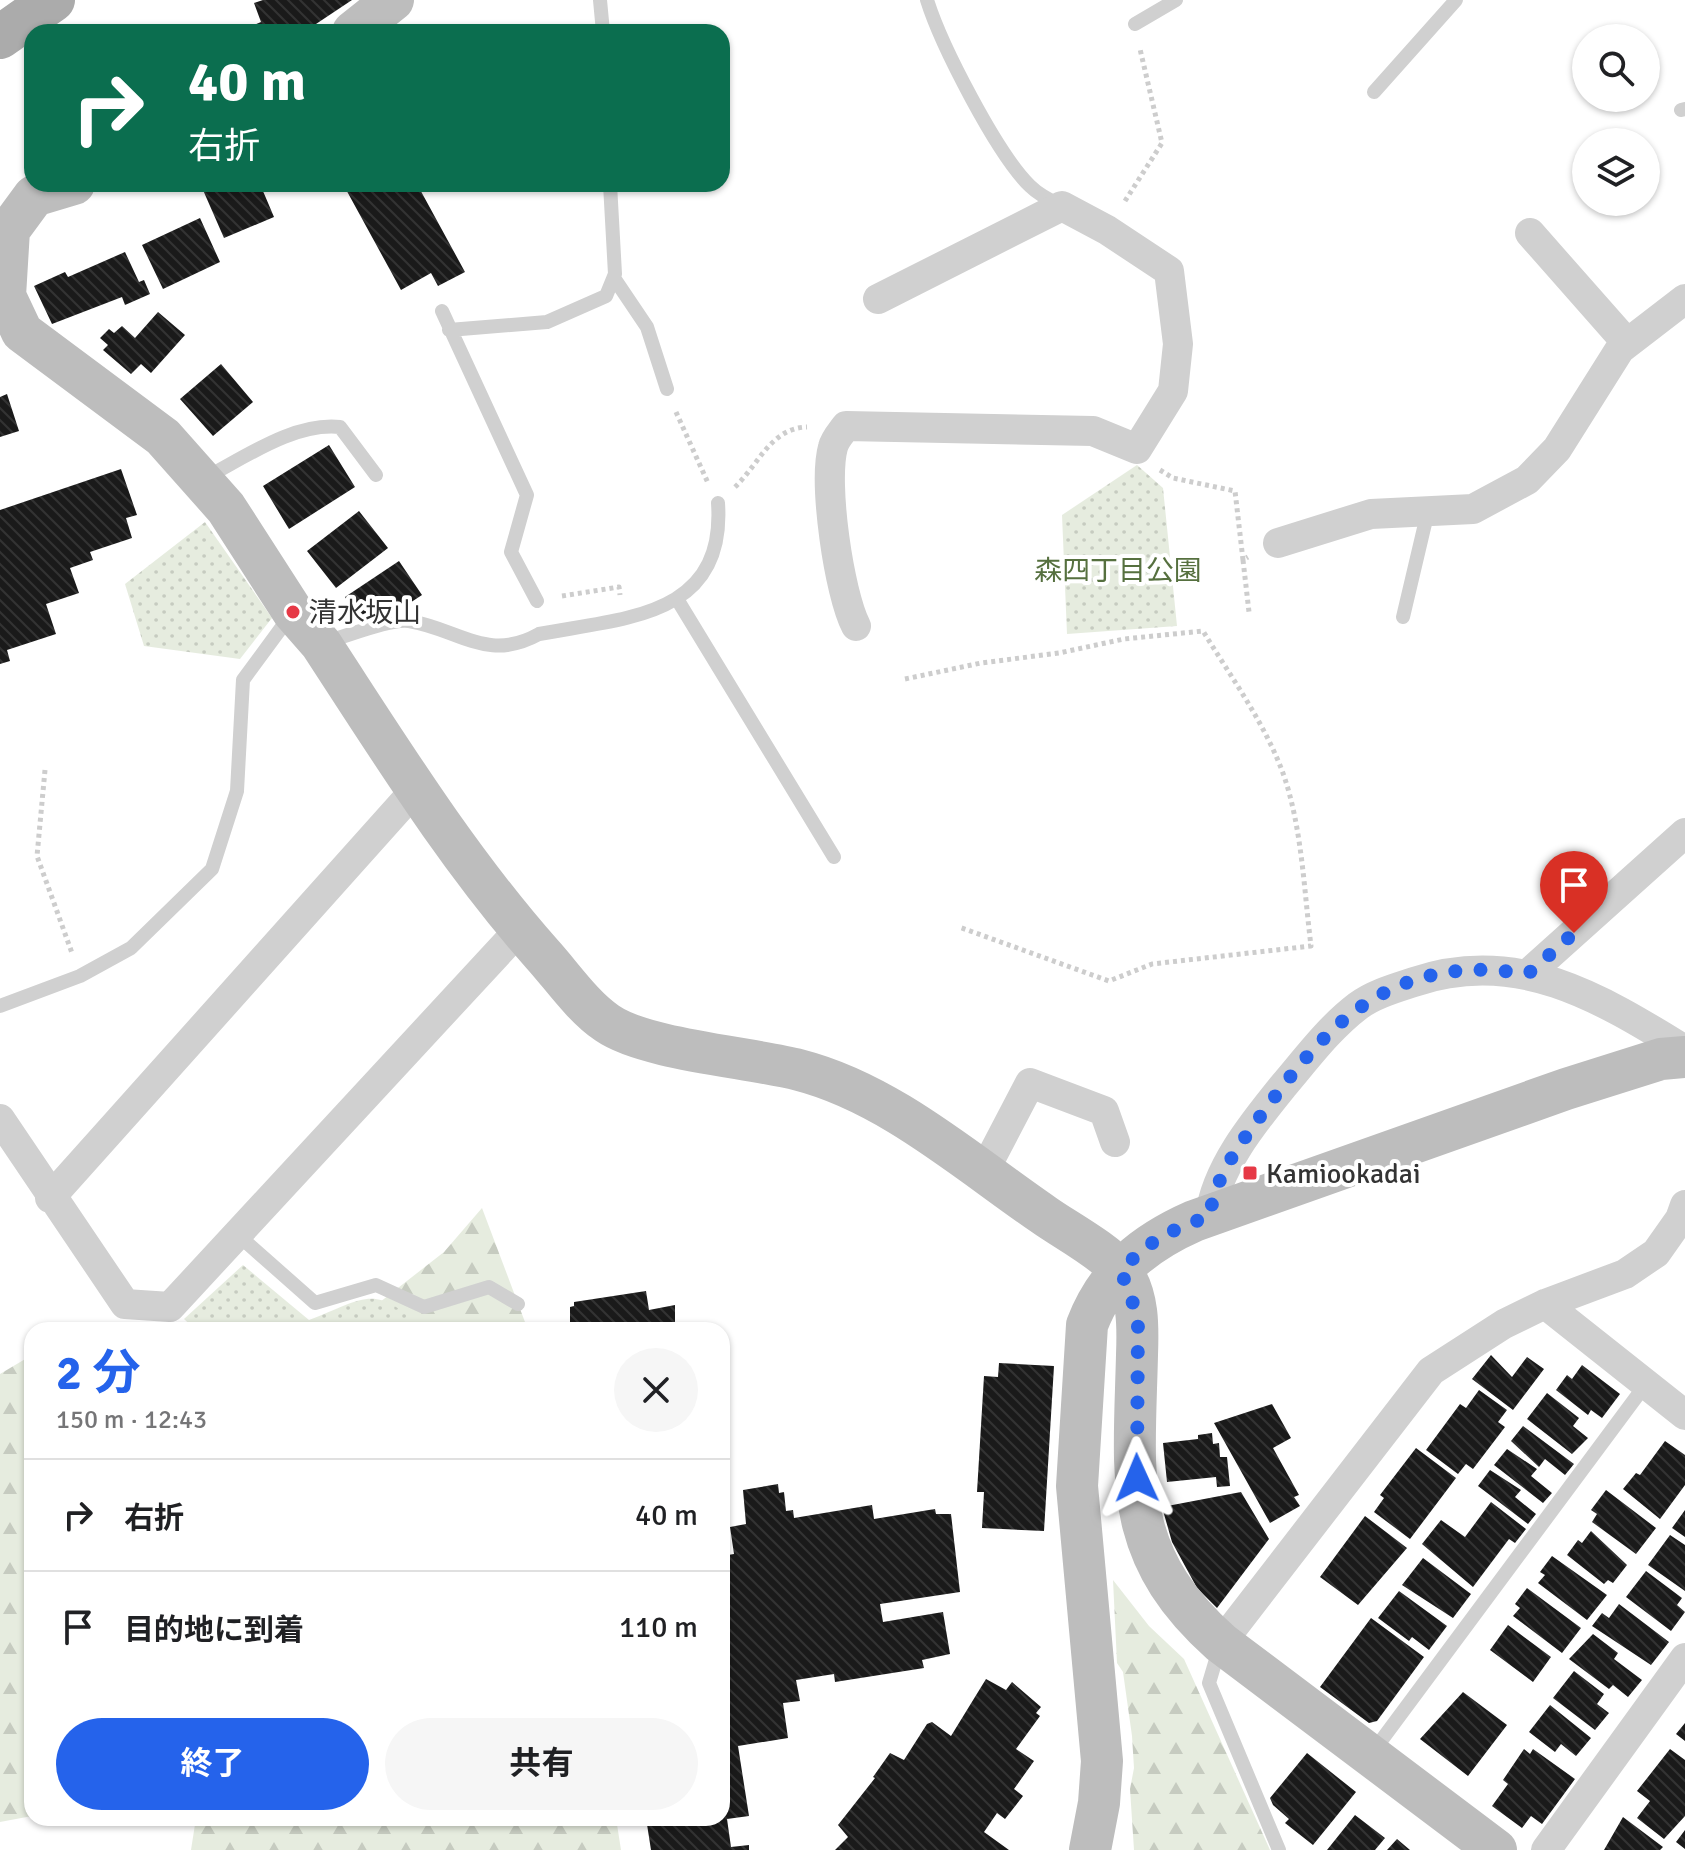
<!DOCTYPE html>
<html lang="ja">
<meta charset="utf-8">
<style>
:root{--surface:#fff;--page:#f6f6f6;--text:#202124;--muted:#757577;--line:#e0e0e0;--accent:#2563eb}
body{margin:0;font-family:Signika,"Noto Sans JP",sans-serif;background:var(--page);color:var(--text);height:100vh;display:flex;flex-direction:column;font-size:30px;white-space:nowrap}
*{box-sizing:border-box;margin:0}
p{font-size:26px;color:var(--muted)}
.icon{flex:none;width:44px;height:44px;fill:none;stroke:currentColor;stroke-width:2;stroke-linecap:round;stroke-linejoin:round}
.map{position:relative;flex:1;overflow:hidden}
.drawer{position:absolute;left:24px;top:1322px;width:706px;height:504px;display:flex;flex-direction:column;background:var(--surface);border-radius:24px;box-shadow:0 2px 6px #0004}
.drawer>*{flex:none}
.hud{position:absolute;left:24px;top:24px;width:706px;height:168px;border-radius:24px;box-shadow:0 2px 6px #0004;background:#0b6e4f;color:#fff;overflow:hidden}
.fabs{position:absolute;left:1572px;top:24px;display:grid;gap:16px}
.fabs a{display:grid;place-items:center;width:88px;height:88px;border-radius:50%;background:var(--surface);box-shadow:0 2px 6px #0004;font-size:40px}
.pin{position:absolute;display:grid;place-items:center;width:68px;height:68px;color:#fff;margin:-82px -34px;border-radius:50% 50% 50% 0;rotate:-45deg;box-shadow:0 0 8px #0007}
.pin .icon{rotate:45deg}
.me{position:absolute;width:88px;margin:-44px;rotate:359deg;stroke-linejoin:round;filter:drop-shadow(0 0 6px #0008)}
.turn{display:flex;align-items:center;gap:28px;height:168px;padding:0 32px;font-size:36px}
.turn .icon{width:104px;height:104px;stroke-width:2.5}
.turn b{display:block;font-size:56px;line-height:68px}
.round{display:grid;place-items:center;flex:none;width:84px;height:84px;border-radius:42px;background:var(--page)}
.summary{display:flex;align-items:center;justify-content:space-between;height:136px;padding:0 32px}
h1{font-size:48px;font-weight:700;line-height:60px;color:var(--accent)}
.primary-button{display:flex;gap:16px;margin-top:auto;padding:16px 32px}
.primary-button a{flex:1;height:92px;border-radius:48px;background:var(--accent);color:#fff;font-size:32px;font-weight:700;line-height:92px;text-align:center}
.primary-button a+a{background:var(--page);color:var(--text)}
ul{padding:0;list-style:none}
li{display:flex;align-items:center;gap:24px;height:112px;padding:0 32px;border-top:2px solid var(--line)}
li div{flex:1}
li b{display:block;font-size:30px}
li em{font-style:normal}
.map>svg:first-child{display:block}
.forest{fill:url(#forest-firs)}
.park{fill:url(#park-dots)}
.building{fill:url(#building-back-hatch)}
.lines{fill:none;stroke-linecap:round;stroke-linejoin:round}
.path{stroke:#cdcdcd;stroke-width:5;stroke-dasharray:4 4;stroke-linecap:butt}
.lane{stroke:#d0d0d0;stroke-width:14}
.street{stroke:#d0d0d0;stroke-width:30}
.secondary{stroke:#bdbdbd;stroke-width:42}
.primary{stroke:#ababab;stroke-width:44}
.route{stroke:#2563eb;stroke-width:14;stroke-dasharray:0 25.2}
.poi-dot{fill:#e63946;stroke:#fff;stroke-width:3}
.labels{text-anchor:middle;stroke-width:8;stroke-linejoin:round;paint-order:stroke}
.park-label{font-size:28px;fill:#56703f;stroke:#fff}
.poi-label{font-size:28px;fill:#333;stroke:#fff;text-anchor:start}
</style>
<div class="map">
<svg width="1685" height="1850" viewBox="0 0 1685 1850">
<defs>
<pattern id="forest-firs" width="22" height="20" patternUnits="userSpaceOnUse" patternTransform="scale(2)"><rect width="22" height="20" fill="#e6ecdf"/><path d="M5 1l3.5 6h-7zM16 11l3.5 6h-7z" fill="#c6cbc0"/></pattern>
<pattern id="park-dots" width="8" height="8" patternUnits="userSpaceOnUse" patternTransform="scale(2)"><rect width="8" height="8" fill="#e6ecdf"/><path d="M2 2h.1M6 6h.1" fill="none" stroke="#c6cbc0" stroke-width="1.8" stroke-linecap="round"/></pattern>
<pattern id="building-back-hatch" width="6" height="6" patternUnits="userSpaceOnUse" patternTransform="scale(2)"><rect width="6" height="6" fill="#1a1a1a"/><path d="M-1 5l2 2M0 0l6 6M5-1l2 2" fill="none" stroke="#333"/></pattern>
</defs>
<rect width="100%" height="100%" fill="#fff"/>
<path class="forest" d="M482,1208L528,1330H359L357,1320L444,1252Z
M32,1355V1816L0,1822V1374Z
M1113,1580L1149,1626L1184,1659L1270,1850H1134L1130,1789L1134,1768L1132,1736L1123,1672L1117,1663Z
M196,1818H616L621,1850H191Z"/>
<path class="park" d="M1137,465L1163,488L1177,626L1067,634L1062,515Z
M205,522L272,618L240,659L144,646L125,584Z
M243,1265L309,1320C364,1299 376,1281 422,1330H196L184,1319Z"/>
<path class="building" d="M263,0H352L304,32H251L249,27L261,22L254,3Z
M32,91V114L24,94Z
M218,184H260L274,217L224,238L203,190Z
M343,184H417L465,272L438,286L431,273L401,290Z
M200,218L220,262L163,289L142,245Z
M125,252L139,282L144,280L150,294L125,305L122,297L52,324L34,286L65,272L68,277Z
M158,312L185,335L151,373L141,364L131,374L103,350L108,345L100,338L109,329L114,333L122,326L135,338Z
M221,364L253,402L213,436L180,399Z
M7,394L19,431L0,437V397Z
M329,445L355,487L289,529L263,486Z
M121,469L137,515L126,518L132,538L90,552L93,560L70,568L79,593L46,604L56,634L7,650L10,661L0,664V510Z
M359,511L388,548L336,588L307,551Z
M399,561L422,595L390,616L384,607L361,622L345,597Z
M646,1291L649,1310L675,1305V1330H570V1307L574,1306V1302Z
M1491,1355L1512,1377L1527,1357L1544,1369L1513,1410L1472,1379Z
M999,1363L1054,1366L1044,1531L982,1528L984,1492H977L984,1376L998,1377Z
M1582,1365L1620,1394L1602,1418L1591,1410L1588,1415L1556,1390L1567,1375L1572,1379Z
M1479,1390L1507,1410L1498,1422L1505,1427L1473,1469L1466,1464L1458,1474L1426,1450L1460,1404L1466,1408Z
M1547,1393L1579,1418L1573,1426L1588,1438L1572,1454L1527,1419Z
M1272,1404L1291,1438L1273,1448L1299,1495L1294,1497L1300,1506L1270,1523L1214,1423Z
M1523,1426L1574,1464L1565,1475L1545,1459L1539,1467L1511,1441Z
M1212,1433L1213,1444L1219,1443L1220,1457H1227L1230,1486L1217,1487L1216,1477L1167,1482L1163,1443L1198,1439V1435Z
M1665,1441L1685,1455V1485L1660,1519L1623,1489L1636,1473L1640,1475Z
M1416,1448L1456,1478L1410,1539L1374,1512L1384,1498L1380,1495Z
M1507,1449L1537,1469L1531,1476L1552,1493L1543,1503L1494,1465Z
M1490,1470L1521,1490L1515,1497L1536,1514L1528,1524L1478,1486Z
M778,1484L779,1493L784,1492L786,1511L793,1510L794,1518L872,1505L874,1519L935,1509L936,1514H951L960,1592L880,1604L883,1622L943,1612L950,1654L922,1660L924,1668L835,1682L834,1674L796,1680L800,1701L783,1703L788,1738L738,1746L749,1816L727,1819L731,1847L749,1845V1850H651L646,1818H722V1529L728,1555L734,1554L730,1527L746,1524L743,1490Z
M1606,1490L1656,1528L1636,1554L1592,1522L1597,1514L1591,1510Z
M1241,1492L1269,1539L1217,1608L1197,1588L1172,1542L1162,1507Z
M1491,1502L1526,1529L1515,1543L1509,1539L1473,1587L1422,1544L1441,1520L1465,1537Z
M1685,1510V1537L1672,1528Z
M1365,1516L1407,1548L1358,1605L1320,1577Z
M1591,1531L1627,1565L1613,1583L1608,1580L1604,1584L1567,1555L1578,1540L1582,1543Z
M1670,1535L1685,1545V1591L1648,1565Z
M1552,1556L1607,1595L1587,1620L1538,1583L1545,1575L1540,1572Z
M1423,1558L1471,1594L1453,1618L1402,1585Z
M1646,1571L1682,1598L1677,1605L1685,1612L1671,1631L1626,1597Z
M1527,1588L1581,1628L1562,1653L1513,1616L1520,1608L1515,1604Z
M1399,1591L1447,1626L1429,1650L1412,1637L1409,1641L1378,1618Z
M1619,1604L1669,1642L1651,1665L1592,1626L1602,1613L1609,1618Z
M1371,1618L1424,1657L1377,1721L1369,1723L1320,1687Z
M1508,1625L1551,1657L1533,1682L1490,1650Z
M1593,1634L1618,1653L1614,1659L1642,1680L1628,1697L1613,1685L1609,1689L1569,1659Z
M1574,1671L1604,1694L1597,1704L1609,1713L1595,1730L1553,1698Z
M986,1679L1006,1690L1012,1682L1041,1707L1036,1713L1040,1716L1016,1749L1034,1761L1014,1789L1023,1796L1005,1819L997,1813L984,1832L1009,1850H835L848,1837L838,1825L875,1778L873,1777L890,1753L904,1760L927,1724L932,1722L951,1736Z
M1463,1692L1507,1725L1468,1776L1420,1739Z
M1550,1705L1591,1738L1576,1756L1561,1744L1555,1752L1529,1732Z
M1685,1723V1741L1676,1734Z
M1524,1749L1530,1754L1533,1749L1575,1779L1542,1824L1531,1816L1522,1828L1492,1806L1508,1784L1503,1780Z
M1670,1749L1685,1760V1816L1664,1839L1637,1818L1650,1801L1637,1791Z
M1307,1753L1356,1792L1313,1845L1285,1823L1289,1819L1273,1805L1270,1798Z
M1355,1815L1385,1838L1375,1850H1327Z
M1623,1817L1663,1847L1660,1850H1604Z
M1685,1830V1849L1676,1842Z
M1397,1839L1410,1850H1387Z"/>
<g class="lines">
<path class="path" d="M1125,201L1162,143L1140,49
M676,412L708,483
M1160,470L1173,478L1235,491L1243,560L1248,557
M735,487C759,464 771,428 807,427
M1243,560L1249,612
M562,596L619,587L620,595
M905,679L981,663L1059,653L1124,639L1203,631C1231,677 1266,725 1284,776C1302,829 1304,890 1311,946L1152,964L1109,981L959,927
M45,770L37,856L72,953"/>
<path class="lane" d="M600,0L603,32
M927,0C941,45 997,154 1030,186C1038,194 1051,201 1062,206
M1135,24L1176,0
M1374,92L1456,0
M1681,110L1685,109
M614,278L647,327L667,389
M442,311L527,495L511,552L537,601
M449,330L547,322L606,296L615,274L610,184
M205,478C244,458 294,422 340,427L376,475
M677,599L834,857
M1403,617L1428,511
M325,642C345,637 391,618 409,621C459,629 487,663 539,634C623,618 726,618 718,503
M0,1006L80,976L131,948L212,869L237,791L243,680L290,616
M237,1234L315,1303L376,1285L424,1307L489,1287L518,1304
M1220,1646L1209,1683L1279,1850
M1372,1753L1646,1384"/>
<path class="street" d="M1530,233L1627,343
M1278,543L1371,514L1473,509L1527,480L1557,449L1620,349L1685,299
M856,626C839,593 823,483 833,447C835,439 841,433 846,426L1093,431L1137,449L1173,391L1178,344L1169,271L1107,230L1062,206L878,299
M1529,973L1685,833
M0,1119L125,1304L170,1307L520,929
M983,1173L1030,1083L1104,1111L1115,1142
M50,1198L416,789
M1210,1216C1216,1168 1254,1122 1284,1085C1307,1058 1329,1028 1358,1006C1374,994 1396,988 1414,982C1517,947 1599,997 1685,1050
M1545,1304L1685,1415
M1221,1643L1431,1371L1504,1324L1545,1304L1625,1274L1656,1253L1680,1219L1685,1205
M1546,1850L1685,1658"/>
<path class="secondary" d="M353,32L393,0
M74,184L34,196L9,230L5,296L22,332L163,437L226,508L293,612L321,644C391,751 457,858 542,954C562,976 582,1006 607,1023C646,1050 749,1057 799,1070C889,1093 968,1163 1044,1215C1065,1230 1105,1251 1121,1271C1139,1294 1138,1328 1137,1355C1134,1479 1121,1554 1221,1643L1496,1850
M1090,1850L1099,1803L1102,1761L1077,1486L1087,1325C1107,1273 1144,1243 1194,1221L1566,1089L1661,1059L1685,1057"/>
<path class="primary" d="M0,37L53,0"/>
</g>
<g class="lines">
<path class="route" d="M1137,1478L1138,1317L1121,1271C1149,1240 1171,1230 1210,1216C1214,1178 1240,1144 1262,1114C1317,1039 1369,976 1469,970C1488,969 1509,972 1529,973L1574,933"/>
</g>
<g class="poi-dot">
<circle cx="293" cy="612" r="8"/>
<rect x="1242" y="1165" width="16" height="16" rx="4"/>
</g>
<g class="labels">
<g class="park-label">
<text x="1118" y="580">森四丁目公園</text>
</g>
<g class="poi-label">
<text x="309" y="622">清水坂山</text>
<text x="1266" y="1183">Kamiookadai</text>
</g>
</g>
</svg>
<div class="fabs">
<a><svg class="icon" aria-label="search" viewBox="0 0 24 24"><circle cx="10" cy="10" r="6"/><path d="M15 15l6 6"/></svg></a>
<a><svg class="icon" aria-label="layers" viewBox="0 0 24 24"><path d="M12 4l9 5-9 5-9-5zM3 14l9 5 9-5"/></svg></a>
</div>
<div class="pin" style="left:1574px;top:933px;background:#d93025"><svg class="icon" aria-label="arrive" viewBox="0 0 24 24"><path d="M6 21V4h12l-3 4 3 4H6"/></svg></div>
<svg class="me" style="left:1137px;top:1478px" viewBox="-20 -20 40 40"><path d="M0-17L14 15 0 8-14 15z" fill="#2563eb" stroke="#fff" stroke-width="4"/></svg>
<div class="hud">
<div class="turn"><svg class="icon" aria-label="right" viewBox="0 0 24 24"><path d="M7 20v-9h11M14 6l5 5-5 5"/></svg><div><b>40 m</b>右折</div></div>
</div>
<section class="drawer">
<div class="summary"><div><h1>2 分</h1><p>150 m · 12:43</p></div><a class="round"><svg class="icon" aria-label="close" viewBox="0 0 24 24"><path d="M6 6l12 12M18 6L6 18"/></svg></a></div>
<ul>
<li><svg class="icon" aria-label="right" viewBox="0 0 24 24"><path d="M7 20v-9h11M14 6l5 5-5 5"/></svg><div><b>右折</b></div><em>40 m</em></li>
<li><svg class="icon" aria-label="arrive" viewBox="0 0 24 24"><path d="M6 21V4h12l-3 4 3 4H6"/></svg><div><b>目的地に到着</b></div><em>110 m</em></li>
</ul>
<div class="primary-button"><a>終了</a><a>共有</a></div>
</section>
</div>
